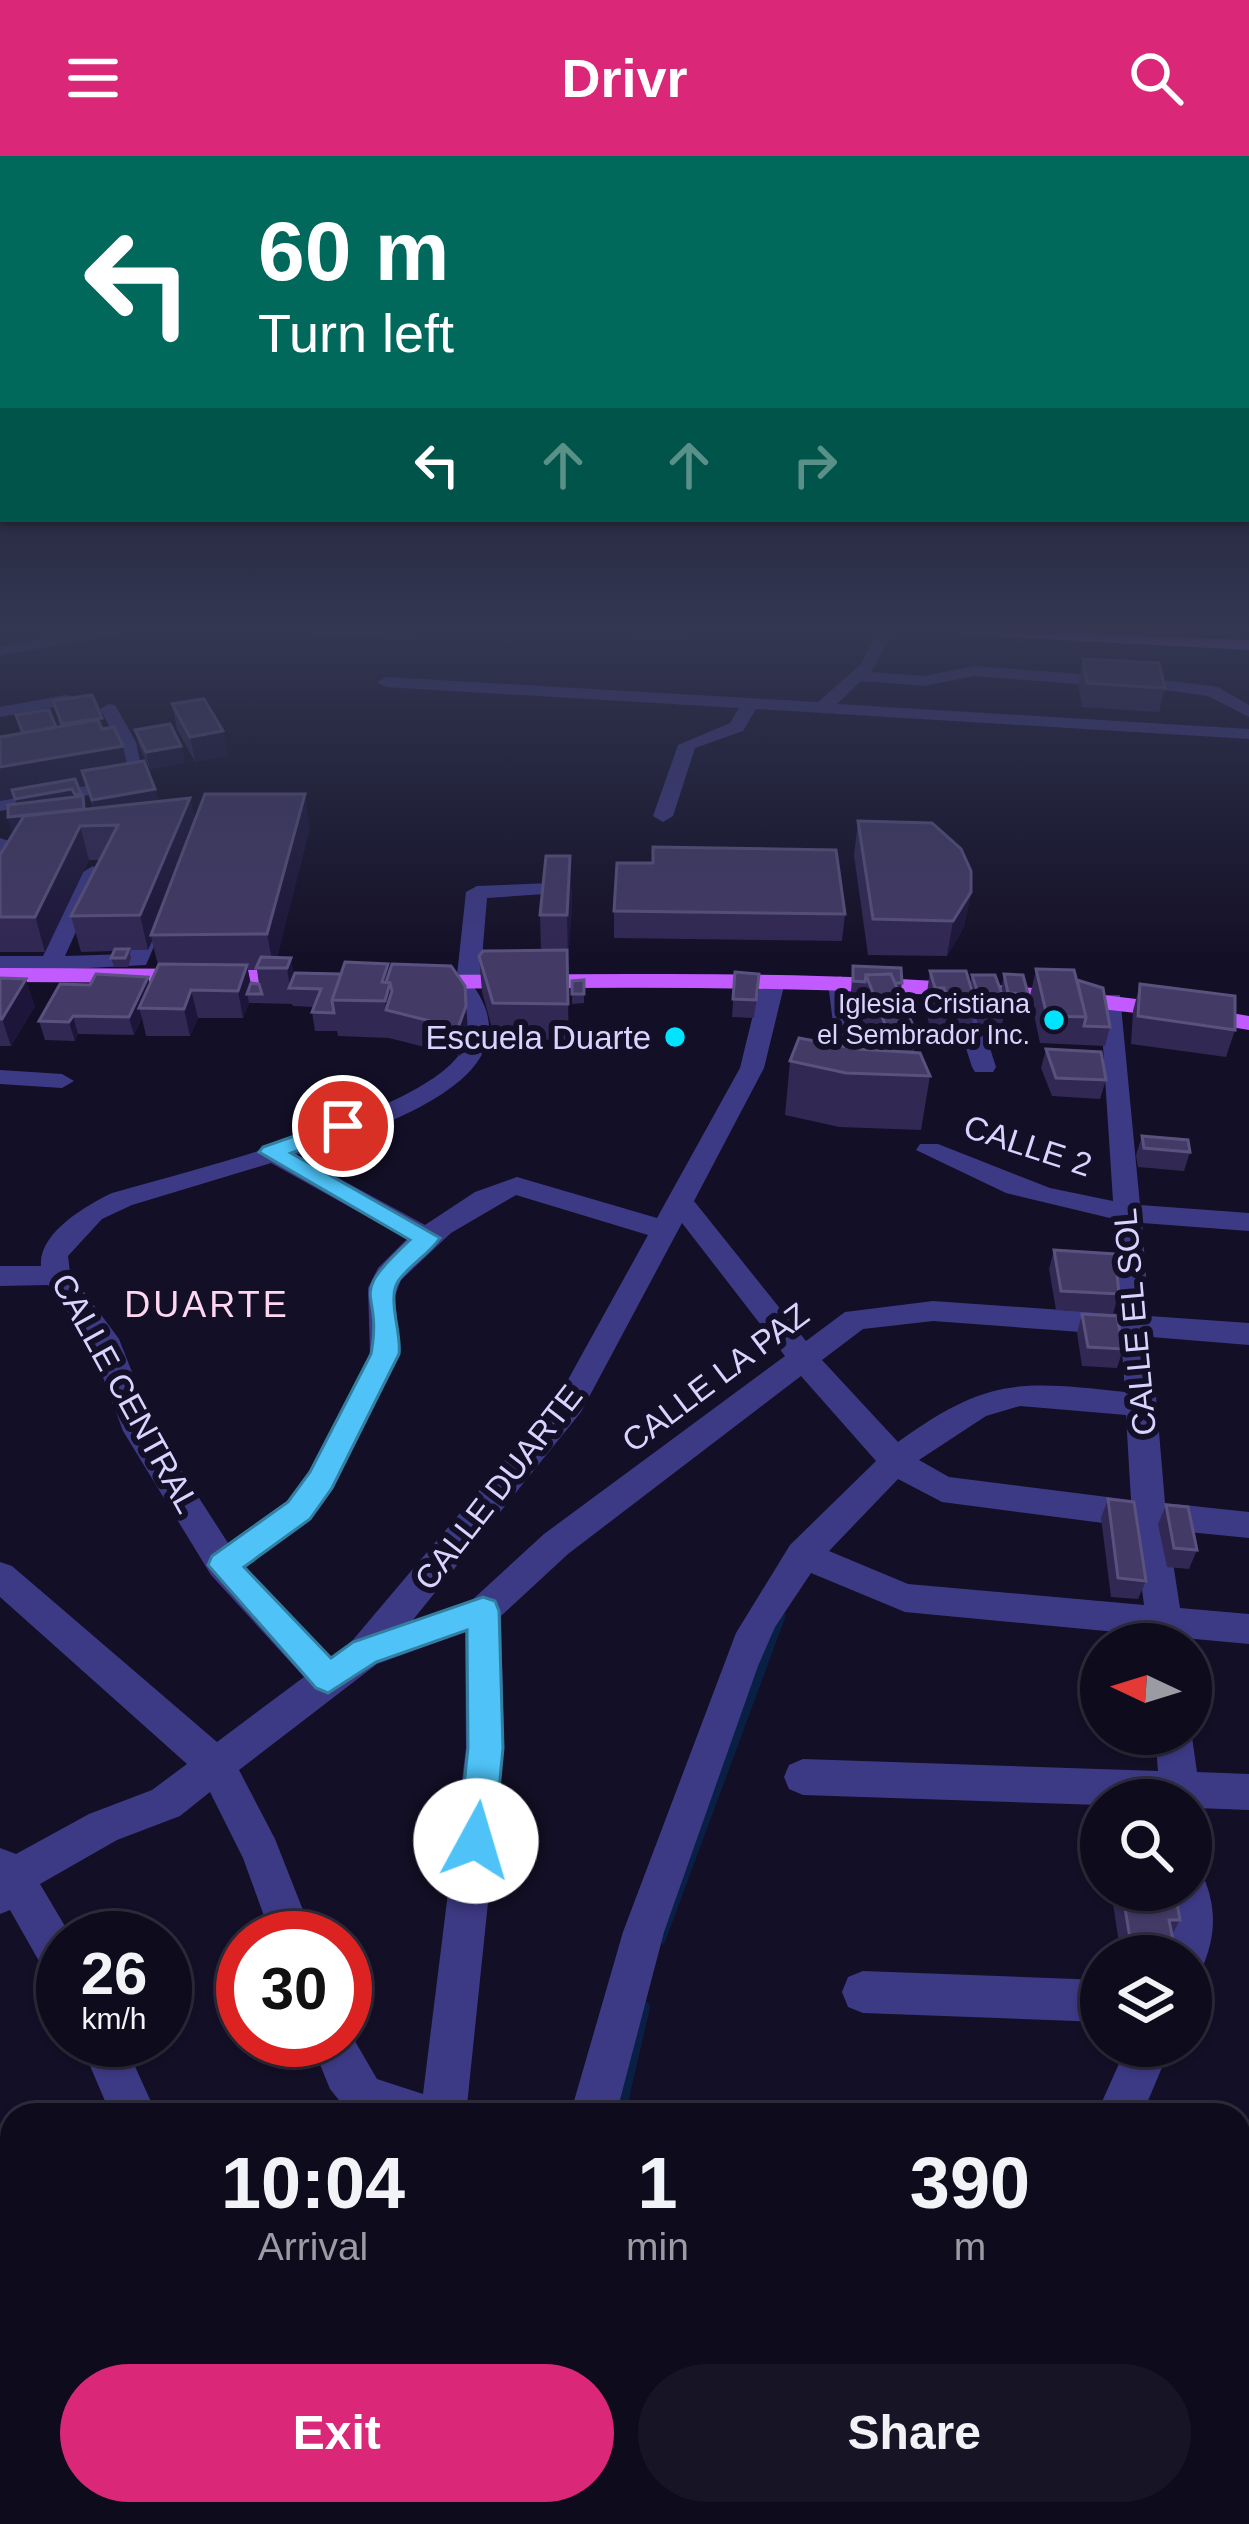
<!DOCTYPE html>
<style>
:root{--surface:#0e0b1c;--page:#171425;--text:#f1f3f6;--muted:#9b9ba3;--line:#2e2b3b;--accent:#db2777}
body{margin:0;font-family:Helvetica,sans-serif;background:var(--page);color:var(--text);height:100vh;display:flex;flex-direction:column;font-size:45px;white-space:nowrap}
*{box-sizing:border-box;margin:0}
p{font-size:39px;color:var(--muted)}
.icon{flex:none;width:66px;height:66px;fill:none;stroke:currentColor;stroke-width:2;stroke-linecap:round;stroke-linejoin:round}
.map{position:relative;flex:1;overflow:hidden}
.drawer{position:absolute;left:0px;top:1947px;width:1251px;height:423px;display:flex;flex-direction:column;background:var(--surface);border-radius:36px 36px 0 0;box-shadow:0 3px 9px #0004,0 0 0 3px var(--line)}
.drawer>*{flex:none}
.banner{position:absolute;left:0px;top:0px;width:1251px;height:366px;box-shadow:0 3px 9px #0004,0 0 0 3px var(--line);background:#00695c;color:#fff;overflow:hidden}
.needle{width:78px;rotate:274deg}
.controls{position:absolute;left:1080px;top:1467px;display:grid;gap:24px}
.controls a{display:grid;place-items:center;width:132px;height:132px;border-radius:50%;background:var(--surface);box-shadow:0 3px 9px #0004,0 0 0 3px var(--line);font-size:60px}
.speed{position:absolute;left:36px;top:1755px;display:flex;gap:24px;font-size:60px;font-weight:700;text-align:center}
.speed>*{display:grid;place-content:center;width:156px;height:156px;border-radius:50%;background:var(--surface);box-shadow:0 3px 9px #0004,0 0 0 3px var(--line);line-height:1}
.speed small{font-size:30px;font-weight:400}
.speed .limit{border:18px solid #d22;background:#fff;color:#111}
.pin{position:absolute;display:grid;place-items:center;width:102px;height:102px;color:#fff;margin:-51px;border:6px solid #fff;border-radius:50%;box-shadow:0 3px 12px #0007}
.me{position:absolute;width:132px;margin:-66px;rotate:6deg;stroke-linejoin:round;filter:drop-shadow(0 0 9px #0008)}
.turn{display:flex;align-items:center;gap:42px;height:252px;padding:0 60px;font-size:54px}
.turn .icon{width:156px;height:156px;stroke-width:2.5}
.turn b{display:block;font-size:84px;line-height:102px}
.lanes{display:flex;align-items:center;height:114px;padding:0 60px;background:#0003;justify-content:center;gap:60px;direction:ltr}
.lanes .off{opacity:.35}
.eta{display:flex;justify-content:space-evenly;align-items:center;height:204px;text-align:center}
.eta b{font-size:72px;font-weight:700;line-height:84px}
.button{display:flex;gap:24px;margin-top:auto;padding:24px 60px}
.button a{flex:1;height:138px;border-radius:72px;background:var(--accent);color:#fff;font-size:48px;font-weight:700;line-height:138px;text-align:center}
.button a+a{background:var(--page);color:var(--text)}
header{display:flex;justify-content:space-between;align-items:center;height:156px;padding:0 60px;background:var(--accent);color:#fff;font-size:54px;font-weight:700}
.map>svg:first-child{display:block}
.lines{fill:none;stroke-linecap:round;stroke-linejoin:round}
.stream-far1{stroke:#0a1f44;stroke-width:9}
.stream{stroke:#0a1f44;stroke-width:12}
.minor{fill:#3d3a85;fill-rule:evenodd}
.major{fill:#c25bff;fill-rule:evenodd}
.wall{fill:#312854;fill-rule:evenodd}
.shaded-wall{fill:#1d163a}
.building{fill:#433a66;stroke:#5a527e;stroke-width:3}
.route{fill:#4fc3f7;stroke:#337fa1;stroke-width:3}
.poi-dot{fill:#00e5ff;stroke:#130f26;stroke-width:4.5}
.labels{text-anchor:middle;stroke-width:12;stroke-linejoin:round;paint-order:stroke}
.far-poi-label{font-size:27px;fill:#d9d4ff;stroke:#130f26;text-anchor:end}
.poi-label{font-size:33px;fill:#d9d4ff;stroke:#130f26;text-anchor:end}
.street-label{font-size:33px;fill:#d9d4ff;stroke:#130f26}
.neighbourhood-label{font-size:36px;letter-spacing:3px;fill:#ffd6f0;stroke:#130f26}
</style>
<header><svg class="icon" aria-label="menu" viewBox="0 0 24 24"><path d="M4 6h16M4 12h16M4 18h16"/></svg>Drivr<svg class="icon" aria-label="search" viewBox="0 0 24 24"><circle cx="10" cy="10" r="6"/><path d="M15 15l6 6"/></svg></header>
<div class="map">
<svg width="1249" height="2368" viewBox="0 0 1249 2368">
<rect width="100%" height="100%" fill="#130f26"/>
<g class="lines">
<path class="stream-far1" d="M661,1784L781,1460"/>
<path class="stream" d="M619,1959L644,1851"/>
<path class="minor" d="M98,474H133L0,500V490Z
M878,474H894L871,516L924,520L974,510L1172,525L1218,531L1249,549V561L1208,540L1172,535L974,520L924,530L861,525L837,548L1249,573V583L756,553L743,575L695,592L673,660L663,666L653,660L678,589L730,567L739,552L386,531L377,526L386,521L818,546L861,508Z
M66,539L72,540V548L0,561V551Z
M109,548L115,549L136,586L145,629L0,655V643L127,621L118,586L100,553Z
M0,682L15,687L10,705L0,711Z
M93,710L103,716L65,800L129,798L148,755H164L167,760L146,809L69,813L57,821L46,814H0V800H43L83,716Z
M552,727L559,729V737L487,742L480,826L474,831C542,927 360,977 296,999L425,1069L475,1036L517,1021L657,1062L740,912L761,826L773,819L785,826L764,912L694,1045L806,1185L845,1156L933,1145L1120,1158L1114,1063L1006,1037L916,994L920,988H938L1050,1032L1113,1045L1100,844L1104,839H1120L1140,1049L1249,1057V1075L1142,1067L1149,1160L1249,1167V1189L1151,1181L1165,1347L1249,1356V1382L1168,1374L1180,1452L1249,1458V1488L1184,1482L1185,1488H1149L1148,1479L905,1456L811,1417L775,1471L758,1510L664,1776L616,1959H570L623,1776L736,1477L790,1389L876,1305L801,1220L568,1398L501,1460L504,1592L466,1959H351L330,1933L310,1884H345V1868L377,1923L423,1938L466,1592L465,1476L377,1508L239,1614L275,1683L314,1782H272L243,1702L210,1636L180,1660L117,1684L40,1728L72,1782H63V1827L48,1821L10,1754L0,1758V1692L16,1698L89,1658L152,1634L187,1608L0,1441V1406L12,1410L217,1586L304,1521L211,1419L123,1275L90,1186L48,1129L0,1130V1110H41C38,1077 87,1049 112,1037C184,1016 429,956 462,894C476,869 460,846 445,826L457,819L466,736L477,730ZM271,1007L407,1083L378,1112L368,1132L370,1198L309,1316L287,1345L228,1387L154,1272L119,1183L70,1117L68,1100L102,1063L132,1049ZM516,1039L648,1079L559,1240L352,1485L331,1501L246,1411L311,1363L333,1333L400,1198L395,1140L401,1124L451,1077ZM682,1067L785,1200L544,1378L471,1445L412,1465L581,1256ZM933,1165L1121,1179L1125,1236C1020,1224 986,1222 898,1286L822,1204L863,1173ZM1020,1250L1126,1259L1131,1344L949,1321L919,1304L986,1260ZM898,1323L942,1346L1134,1371L1144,1449L908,1428L829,1395Z
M840,820L852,827L864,922L852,929L840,922L828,827Z
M960,829L972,836L996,911L993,916H975L972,911L948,836Z
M0,914L62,918L74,925L62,932L0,928Z
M1191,1574L1197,1616L1249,1618V1654L1196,1652L1191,1658V1644H1101V1649L803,1639L789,1633L784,1621L789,1609L803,1603L1158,1615L1155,1578H1191Z
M1191,1715L1203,1720C1218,1754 1215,1783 1201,1815L1191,1819V1800H1165L1173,1781L1169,1734H1191Z
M863,1815L1101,1824V1866L863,1857L848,1851L842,1836L848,1821Z
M79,1884H123L157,1959H111Z
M1127,1890H1171L1142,1959H1096Z
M1239,2068L1249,2069V2117L1239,2116Z
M494,2358H546V2368H492Z
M807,2358H859V2368H805Z
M1118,2358H1170L1173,2368H1119Z"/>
<path class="major" d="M962,474L1249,484V494L970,479Z
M0,812L259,813L306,821L310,826L298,833L259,827L0,826Z
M631,818C839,817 1043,824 1249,860V874C975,826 701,831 424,833L412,826L424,819Z"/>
</g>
<path class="wall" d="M314,474H446L444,476L415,474L409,483L315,478Z
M639,474H685L683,484L639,482Z
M1083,503L1165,532L1159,556L1082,551L1078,526Z
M53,545L104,573L123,590L127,608L155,633L158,645L190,642L195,665L310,671L277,801L294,819L341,818L388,808L389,817L468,877L460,900L389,882L338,880L337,875H315L312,856L314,851L293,850L292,848L249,847L243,862H198L190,880H146L142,862L134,879L78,878L75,885L45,884L39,865L90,829L148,821L150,828L158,809L152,785L148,794H129L131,802L128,811H114L111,802L114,795L81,796L71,760L100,704H89L45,796H0V699L13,678L8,661L17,648L15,643L17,578L21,577L16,559L56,571H60ZM86,630L93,652L86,653L79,631ZM248,814H257L259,828H251Z
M172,548L223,575L228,600L195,606L177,573Z
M135,574L181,590L185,607L150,613L139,590Z
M858,665L971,736L964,771L947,800L868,799L854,699Z
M570,700L572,750L567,810L569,884L495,883L482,836L479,800L541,795L540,759Z
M614,755L845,758L842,785L614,782Z
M853,810L902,827L900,840L917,879L914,896L930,920L921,974L839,971L785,959L790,905L858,893L868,894L860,872L861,862L849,861Z
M1036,813L1077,824L1110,871L1105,890L1040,887L1030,840Z
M930,815L970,828L972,819L1001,834L1004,818L1028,838L1024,856H1005L1002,868H978L974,856L969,884H942L938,868H929L925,851Z
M735,816L759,818L754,862L732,861Z
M0,822L35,850L11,890H0Z
M584,824V847L572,848V825Z
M1140,828L1235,874L1226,901L1131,888L1133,855Z
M1046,893L1106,924L1100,943L1052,940L1041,912Z
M1142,980L1190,996L1184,1015L1138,1011L1136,999Z
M1054,1094L1119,1138L1113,1158L1056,1154L1049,1113Z
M1082,1158L1123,1193L1117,1212L1082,1210L1077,1177Z
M1108,1343L1146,1425L1138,1443L1111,1441L1101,1362Z
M1166,1349L1197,1394L1189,1413L1167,1411L1158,1368Z
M1120,1734H1161L1180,1764L1172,1779L1175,1800H1121L1113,1748Z"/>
<path class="shaded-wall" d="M223,575L228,600L195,606L190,581Z
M123,590L130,622L82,615L86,630L0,645V611Z
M181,590L185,607L150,613L146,596Z
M72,633L78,654L75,639L81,638L87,657L80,670L89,704L45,796L8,661L20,660L15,643Z
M155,633L161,658L98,669L92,644Z
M305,638L310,671L274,814L267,778Z
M190,642L197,675L151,779L152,785L148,794L140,759Z
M570,700L572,750L568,810L567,759Z
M971,736L964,771L947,800L953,765Z
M291,802L296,832H290L287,812Z
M388,808L390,827L394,856L386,854L385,845L382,826Z
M247,809L252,837L247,838L249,847L243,862L238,835Z
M148,821L153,840L139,852L142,862L134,879L129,861Z
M26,823L35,850L11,890L2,863Z
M465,830L468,877L460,900L458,872Z
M191,834L198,862L190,880L184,853Z
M73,860L78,878L75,885L69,866Z"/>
<path class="building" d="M1083,503L1159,507L1165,532L1087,527Z
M92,539L102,562L62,568L53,545Z
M204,543L223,575L190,581L172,548Z
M49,554L56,571L23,577L16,559Z
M98,564L102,573L114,571L123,590L0,611V581Z
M170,568L181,590L146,596L135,574Z
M144,605L155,633L92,644L82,615Z
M75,623L81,638L75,639L72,633L15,643L12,634Z
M205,638H305L267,778L151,779Z
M83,640L84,653L8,661V649Z
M190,642L140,759L71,760L118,669L80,670L35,761H0V699L24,660Z
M858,665L932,667L961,693L971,715V736L953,765L873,763Z
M653,691L836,694L845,758L614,755L617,707H653Z
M546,700H570L567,759H540Z
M115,793H129L125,802H111Z
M567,794L568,848L493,847L479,800L483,795Z
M261,801L291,802L287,812H256Z
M345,806L388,808L382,826L390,827L385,845L332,844Z
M159,808L247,809L238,835L191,834L184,853L139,852Z
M392,808L451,810L465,830L466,850L458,872L386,854L392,835L390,827L386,826Z
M853,810L901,812L902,827H895L891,818L866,819L865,826L853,825Z
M1036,813L1074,814L1086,861L1047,860Z
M930,815H966L976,848H949L944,832H935Z
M735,816L759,818L756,844L733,843Z
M295,817L341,818L332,844L334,857L312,856L321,833L289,832Z
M96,818L148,821L129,861L73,860L69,866L39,865L60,828L90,829Z
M891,818L917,879L890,881L866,819Z
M1004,818L1023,819L1028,838L1008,837Z
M972,819H995L1006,849L982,850Z
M0,822L26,823L2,863H0Z
M584,824V838H572V825Z
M1077,824L1103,832L1110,871L1084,870L1086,861Z
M251,827L259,828L262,838H247Z
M1140,828L1235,840V874L1138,860Z
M799,882L858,893L920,897L930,920L846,917L790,905Z
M1046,893L1101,896L1106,924L1056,922Z
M1142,980L1188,984L1190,996L1144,992Z
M1054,1094L1115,1098L1119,1138L1061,1135Z
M1082,1158L1117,1160L1123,1193L1088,1191Z
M1108,1343L1134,1346L1146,1425L1118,1422Z
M1166,1349L1188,1351L1197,1394L1174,1392Z
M1122,1734L1175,1735L1180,1764H1169L1176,1799L1133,1800Z"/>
<linearGradient id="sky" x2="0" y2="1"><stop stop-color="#0a0815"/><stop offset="0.59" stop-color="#333752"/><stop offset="1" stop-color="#333752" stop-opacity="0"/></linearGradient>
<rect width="1249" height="805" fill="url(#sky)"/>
<path class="route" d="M343,963L355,970L351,975L291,997L440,1082C429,1098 411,1108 399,1124C386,1141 402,1177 399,1198L332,1332L310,1363L244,1411L331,1502L353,1486L483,1441L495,1445L499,1455L503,1592L494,1685L489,1697L476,1702L463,1697L458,1685L468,1592L467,1474L376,1506L328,1537L316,1532L208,1409L212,1400L288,1346L310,1316L371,1198C384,1129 343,1146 410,1084L259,996L263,991Z"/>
<g class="poi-dot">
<circle cx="1054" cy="864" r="12"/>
<circle cx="675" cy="881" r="12"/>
</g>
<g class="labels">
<g class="far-poi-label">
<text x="1030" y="857">Iglesia Cristiana<tspan x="1030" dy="31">el Sembrador Inc.</tspan></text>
</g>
<g class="poi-label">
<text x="651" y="893">Escuela Duarte</text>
</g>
<g class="street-label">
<text transform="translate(1028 989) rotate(18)" y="12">CALLE 2</text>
<text transform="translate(1134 1166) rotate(-95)" y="12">CALLE EL SOL</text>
<text transform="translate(715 1221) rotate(-37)" y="12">CALLE LA PAZ</text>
<text transform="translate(126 1237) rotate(61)" y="12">CALLE CENTRAL</text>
<text transform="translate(498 1331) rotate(-52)" y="12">CALLE DUARTE</text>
</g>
<g class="neighbourhood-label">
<text x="207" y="1161">DUARTE</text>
</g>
</g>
</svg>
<div class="controls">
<a><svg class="needle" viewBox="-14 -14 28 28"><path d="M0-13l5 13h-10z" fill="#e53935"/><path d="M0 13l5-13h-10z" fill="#9b9ba3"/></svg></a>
<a><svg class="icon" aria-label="search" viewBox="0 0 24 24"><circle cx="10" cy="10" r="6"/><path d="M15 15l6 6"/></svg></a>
<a><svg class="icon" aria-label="layers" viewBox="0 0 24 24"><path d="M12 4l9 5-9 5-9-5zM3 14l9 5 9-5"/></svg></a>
</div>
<div class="speed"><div>26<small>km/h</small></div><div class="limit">30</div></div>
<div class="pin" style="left:343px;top:970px;background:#d93025"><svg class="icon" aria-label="arrive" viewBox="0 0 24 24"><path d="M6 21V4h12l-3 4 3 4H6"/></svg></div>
<svg class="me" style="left:476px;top:1685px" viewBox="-20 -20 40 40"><circle r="19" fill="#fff"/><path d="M0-13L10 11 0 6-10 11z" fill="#4fc3f7"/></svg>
<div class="banner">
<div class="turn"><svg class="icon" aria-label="left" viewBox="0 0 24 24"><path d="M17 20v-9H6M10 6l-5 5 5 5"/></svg><div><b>60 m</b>Turn left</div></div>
<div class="lanes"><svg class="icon" aria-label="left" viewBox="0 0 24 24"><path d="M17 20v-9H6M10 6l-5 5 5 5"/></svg><svg class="icon off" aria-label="ahead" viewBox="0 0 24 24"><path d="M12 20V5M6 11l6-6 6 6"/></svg><svg class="icon off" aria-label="ahead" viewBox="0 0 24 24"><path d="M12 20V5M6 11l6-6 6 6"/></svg><svg class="icon off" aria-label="right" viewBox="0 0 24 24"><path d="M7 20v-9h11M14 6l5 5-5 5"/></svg></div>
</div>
<section class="drawer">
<div class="eta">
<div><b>10:04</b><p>Arrival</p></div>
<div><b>1</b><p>min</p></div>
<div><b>390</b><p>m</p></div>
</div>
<div class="button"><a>Exit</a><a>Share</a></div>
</section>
</div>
